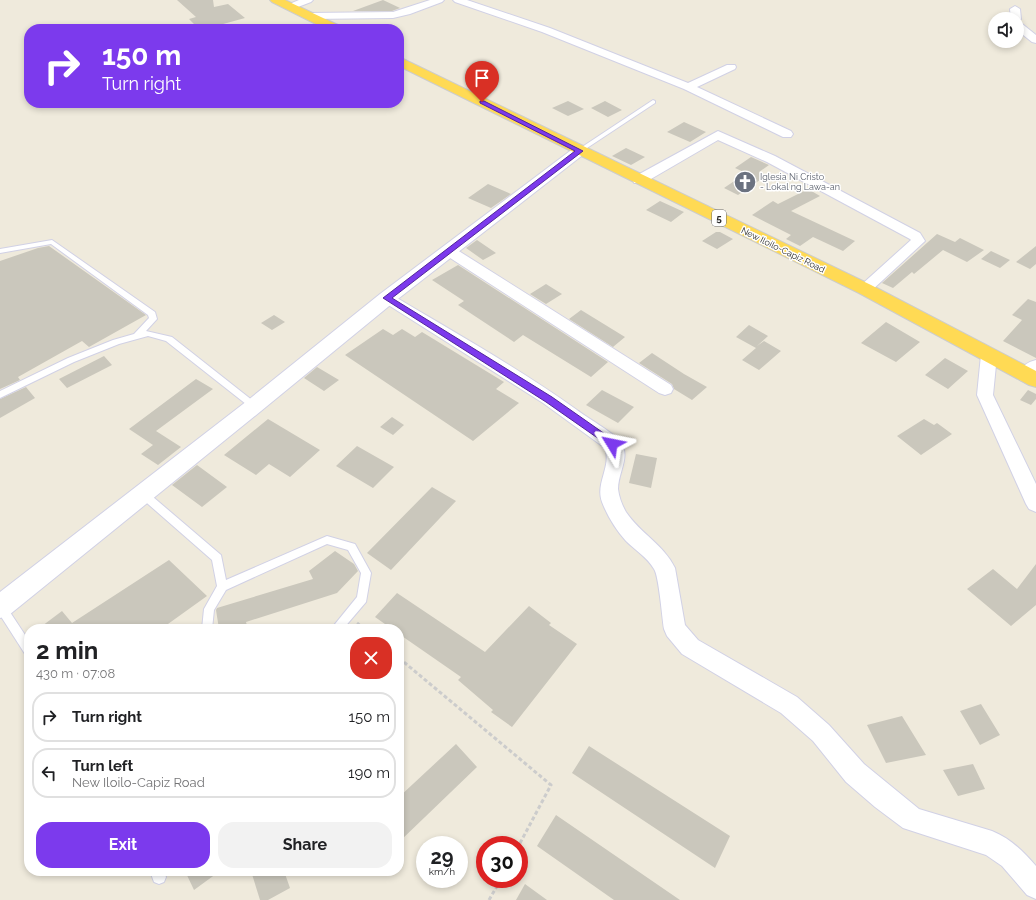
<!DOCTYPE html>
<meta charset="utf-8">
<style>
:root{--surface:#fff;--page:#f2f2f2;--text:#202124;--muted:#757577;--line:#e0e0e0;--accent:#7c3aed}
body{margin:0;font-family:Raleway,sans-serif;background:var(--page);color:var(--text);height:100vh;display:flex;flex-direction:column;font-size:15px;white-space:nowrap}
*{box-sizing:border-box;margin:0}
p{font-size:13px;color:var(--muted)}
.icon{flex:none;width:22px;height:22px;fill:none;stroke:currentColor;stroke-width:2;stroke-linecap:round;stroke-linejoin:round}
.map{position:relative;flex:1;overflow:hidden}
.drawer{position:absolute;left:24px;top:624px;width:380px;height:252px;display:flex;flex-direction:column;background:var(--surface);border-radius:16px;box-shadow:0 2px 6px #0003}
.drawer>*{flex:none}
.hud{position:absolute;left:24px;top:24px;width:380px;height:84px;border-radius:16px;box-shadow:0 2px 6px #0003;background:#7c3aed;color:#fff;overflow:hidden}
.buttons{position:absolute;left:988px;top:12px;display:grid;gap:8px}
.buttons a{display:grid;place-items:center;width:36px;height:36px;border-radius:50%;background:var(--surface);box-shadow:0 2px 6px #0003;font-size:20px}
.speed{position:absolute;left:416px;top:836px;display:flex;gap:8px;font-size:20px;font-weight:700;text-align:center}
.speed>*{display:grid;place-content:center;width:52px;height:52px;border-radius:50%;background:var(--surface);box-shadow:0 2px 6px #0003;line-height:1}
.speed small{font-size:10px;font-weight:400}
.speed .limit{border:6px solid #d22;background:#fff;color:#111}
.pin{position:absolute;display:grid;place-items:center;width:34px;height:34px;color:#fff;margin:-41px -17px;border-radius:50% 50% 50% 0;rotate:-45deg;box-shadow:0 0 4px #0007}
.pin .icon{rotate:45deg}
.me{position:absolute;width:44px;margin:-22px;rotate:305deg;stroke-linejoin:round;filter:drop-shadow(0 0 3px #0008)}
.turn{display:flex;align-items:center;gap:14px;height:84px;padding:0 12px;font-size:18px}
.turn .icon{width:52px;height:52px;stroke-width:2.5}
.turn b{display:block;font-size:28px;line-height:34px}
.round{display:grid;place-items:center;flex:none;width:42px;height:42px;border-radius:16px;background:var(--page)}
.overview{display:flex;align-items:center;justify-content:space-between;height:68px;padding:0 12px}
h1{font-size:24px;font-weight:700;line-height:30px}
.cta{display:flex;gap:8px;margin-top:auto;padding:8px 12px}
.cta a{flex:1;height:46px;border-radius:16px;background:var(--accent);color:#fff;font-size:16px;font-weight:700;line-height:46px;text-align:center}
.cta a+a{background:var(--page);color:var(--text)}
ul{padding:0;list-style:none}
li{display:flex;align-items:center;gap:12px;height:50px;margin:0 8px 6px;padding:0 4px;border:2px solid var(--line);border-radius:16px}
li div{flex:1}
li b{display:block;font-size:15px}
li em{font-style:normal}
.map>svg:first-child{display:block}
.building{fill:#cac7bc}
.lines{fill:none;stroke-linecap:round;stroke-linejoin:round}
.service-casing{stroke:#d1d1e5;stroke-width:2}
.minor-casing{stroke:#d1d1e5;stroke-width:2}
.secondary-casing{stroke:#d1d1e5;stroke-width:2}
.trunk-casing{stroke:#ccc;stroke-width:2}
.path{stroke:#ccc;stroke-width:3;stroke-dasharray:4 2.5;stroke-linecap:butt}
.service{fill:#fff;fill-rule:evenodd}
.minor{fill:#fff;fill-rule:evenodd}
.secondary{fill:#fff;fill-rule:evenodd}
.trunk{fill:#ffda54;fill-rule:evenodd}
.route{fill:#7c3aed;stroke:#51269a}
.labels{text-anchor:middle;stroke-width:3;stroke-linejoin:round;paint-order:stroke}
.far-worship-label{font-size:9px;fill:#5b616d;stroke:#fff;text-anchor:start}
.far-street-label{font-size:9px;fill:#2b2b2b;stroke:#fff}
.shield{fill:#fff;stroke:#6b6b6b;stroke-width:1}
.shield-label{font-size:10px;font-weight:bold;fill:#2b2b2b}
</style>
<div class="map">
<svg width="1036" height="900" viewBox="0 0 1036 900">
<rect width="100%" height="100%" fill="#efeadc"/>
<path class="building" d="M177,0H213L214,7L228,4L245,18L205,29H199L189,19L196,17Z
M383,0L400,8L392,11H353Z
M568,101L584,109L568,116L552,108Z
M605,101L622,110L608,117L591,108Z
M684,122L706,132L690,142L667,132Z
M626,148L645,157L631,165L612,156Z
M751,157L769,165L759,172L766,176L738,195L724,188L746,173L735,168Z
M488,184L511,194L491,208L468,198Z
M808,189L820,196L791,211L855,241L843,251L813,237L800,246L786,239L791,235L752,215L773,201L778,204Z
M660,201L684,212L671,222L646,210Z
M716,232H720L733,239L717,249L702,241Z
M937,234L955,242L960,238L984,250L967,262L943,250L914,274L912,272L893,288L882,283Z
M477,240L496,253L483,260L466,248Z
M49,246L146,315L89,347L82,341L18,377L20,380L0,389V261L38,248Z
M1036,246V264L1030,269L1016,262Z
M991,251L1010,260L1000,268L981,259Z
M458,265L608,362L591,377L523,335L514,342L458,305L464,301L432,280Z
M546,284L562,294L546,304L530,294Z
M1028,299L1036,302V358L1003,341L1022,320L1012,315Z
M581,310L625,337L613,347L569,319Z
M274,315L285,322L272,330L261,323Z
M886,322L920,342L896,362L861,343Z
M749,325L768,336L757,346L764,341L781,351L759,370L742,360L756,348L736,337Z
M383,329L393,335L402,329L415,337L422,332L504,382L496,389L519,403L473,441L345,355Z
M652,353L684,374L707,387L692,400L674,389L672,384L639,363Z
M104,356L112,365L67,388L59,379Z
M945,358L968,371L948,389L925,375Z
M317,367L339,380L324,391L304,378Z
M196,379L213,389L156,431L181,447L158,465L141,454L153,445L129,429Z
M26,387L35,398L0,418V399Z
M602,390L634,407L618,423L586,405Z
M1028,390L1036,394V399L1031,405L1020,400Z
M392,417L404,425L393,435L380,427Z
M268,419L320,450L290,477L269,464L256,475L224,455Z
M924,419L934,425L937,423L952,434L921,455L897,436Z
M357,446L394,467L373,488L336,466Z
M636,454L657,458L651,488L629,483Z
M197,465L227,487L202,507L172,485Z
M432,487L456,501L391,570L367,553Z
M335,551L354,564L358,571L337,593L246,622L248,629H219L216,610L217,608L313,579L309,571Z
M169,560L207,596L161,629H38L62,611L72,623Z
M1036,564V605L1011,626L967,589L993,569L1017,589Z
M397,593L485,652L529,606L551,623L549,625L577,644L512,727L491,712L493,710L458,680L461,677L399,634V629H392L375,617Z
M981,704L1000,735L980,745L960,711Z
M902,716L926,755L886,763L867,725Z
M456,744L477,767L399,842V797Z
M589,746L730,836L715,868L572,773Z
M973,764L985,789L958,796L943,770Z
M556,815L680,900H614L537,846Z
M185,871H220L194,890Z
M251,871H284L290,888L268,900H260Z
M525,884L547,900H516Z"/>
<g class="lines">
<g class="service-casing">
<path id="service" d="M653,100L655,101V103L581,152L576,151Z
M52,240L155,312L157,319L146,331L172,337L257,404L258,406L257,408H251L166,341L148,336L119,344L74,362L0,398V391L68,358L113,340L134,334L149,318L148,315L51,244L0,253V249Z
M143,490L146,491L221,555L226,580L327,536L355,544L371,573L366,602L343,629H331L357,597L361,573L348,550L327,544L226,590L214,610L212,629H202L204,609L217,586L212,560L140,497L138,494L140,491Z
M0,601L4,603L29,641V655L25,654L0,615Z
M150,871H163L166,877L164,882L159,884L154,882Z"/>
</g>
<g class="minor-casing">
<path id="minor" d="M299,0H313L311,2L290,10L285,7L287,5Z
M430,0H444L442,2L410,14L393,18L310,19L305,16L310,13L393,12Z
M453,0H467L550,28L688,83L727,65H735L736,67L735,69L697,87L791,131L793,134L791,137H783L684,89L542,32L455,2Z
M1015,6L1020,9L1021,19L1017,22V19H1011L1010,9Z
M1017,22L1021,23L1036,35V43L1032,42L1017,30Z
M718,131L775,156L920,233L925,241L870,292L865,294L860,292L858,289L860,286L911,240L910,239L767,162L718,140L644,183H634L633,180L634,177Z
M449,247L454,248L671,385L673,389L671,393L665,395L659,393L444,254L442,251L444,248Z
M387,293L392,295C454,332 518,368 577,410C586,417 612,432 619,440C632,456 618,471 618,489C619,497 622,505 626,512C640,533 664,545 675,568L685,625L698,640L797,697L829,725L864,764L919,809L992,831C1011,839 1023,851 1036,866V899L1027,895L1002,866L986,855L903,828L875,807L846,782L813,741L781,713L682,654L667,636L664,629C662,617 659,576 654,569C647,557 635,550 626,541C616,530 607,515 602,502C595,483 612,466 605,448L543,403L382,301L379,298L382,295Z
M989,349L995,351L997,355L993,395L1036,484V512L1029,509L1026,504L977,395L981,355L983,351Z"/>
</g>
<g class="secondary-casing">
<path id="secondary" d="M579,146L584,148L587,151L584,154L394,302L261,411L9,615L0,618V592L247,401L380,294L574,148Z
M1036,360V378L1027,382L1020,380L1017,375C1021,367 1027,362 1036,360Z"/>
</g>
<g class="trunk-casing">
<path id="trunk" d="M270,0H285L340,26L342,29H326L272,2Z
M399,57L871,285L1036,371V387L1029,385L859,293L399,66Z"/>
</g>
<path class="path" d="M357,623L364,629
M399,658L551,785L519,845
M489,900L501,879"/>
<use href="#service" class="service"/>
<use href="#minor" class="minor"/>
<use href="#secondary" class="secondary"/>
<use href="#trunk" class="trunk"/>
</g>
<path class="route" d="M480,101H484L583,151L392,298L552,397L615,441L616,444L615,446H609L546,402L383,298L575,151L480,103Z"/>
<defs>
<g id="church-disc" transform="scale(1.15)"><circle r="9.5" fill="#6b7280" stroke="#fff"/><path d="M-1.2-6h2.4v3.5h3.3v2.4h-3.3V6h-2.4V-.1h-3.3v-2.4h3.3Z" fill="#fff"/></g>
</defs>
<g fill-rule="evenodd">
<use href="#church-disc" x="745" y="182"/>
</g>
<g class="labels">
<g class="far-worship-label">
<text x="760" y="180">Iglesia Ni Cristo<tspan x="760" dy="10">- Lokal ng Lawa-an</tspan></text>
</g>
<g class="far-street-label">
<text transform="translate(783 250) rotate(26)" y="3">New Iloilo-Capiz Road</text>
</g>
<rect class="shield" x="712" y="210" width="14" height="16" rx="3"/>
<g class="shield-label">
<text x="719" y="222">5</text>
</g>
</g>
</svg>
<div class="buttons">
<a><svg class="icon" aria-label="sound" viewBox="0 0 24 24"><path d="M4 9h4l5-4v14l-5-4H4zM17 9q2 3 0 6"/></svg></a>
</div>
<div class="speed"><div>29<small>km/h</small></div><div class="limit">30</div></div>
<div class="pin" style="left:482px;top:102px;background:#d93025"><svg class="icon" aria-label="arrive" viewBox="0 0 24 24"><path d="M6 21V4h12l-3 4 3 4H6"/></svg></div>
<svg class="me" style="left:612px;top:444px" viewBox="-20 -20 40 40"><path d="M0-17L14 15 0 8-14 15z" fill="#7c3aed" stroke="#fff" stroke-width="4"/></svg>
<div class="hud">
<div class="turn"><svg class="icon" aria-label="right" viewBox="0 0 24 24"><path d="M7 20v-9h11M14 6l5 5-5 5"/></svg><div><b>150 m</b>Turn right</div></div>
</div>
<section class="drawer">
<div class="overview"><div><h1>2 min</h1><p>430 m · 07:08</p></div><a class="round" style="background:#d93025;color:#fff"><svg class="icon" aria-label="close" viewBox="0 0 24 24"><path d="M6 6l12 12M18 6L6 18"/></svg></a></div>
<ul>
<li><svg class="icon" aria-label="right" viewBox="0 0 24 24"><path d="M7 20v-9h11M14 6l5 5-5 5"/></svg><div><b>Turn right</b></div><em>150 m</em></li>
<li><svg class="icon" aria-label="left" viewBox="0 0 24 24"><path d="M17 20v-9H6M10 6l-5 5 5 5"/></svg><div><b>Turn left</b><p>New Iloilo-Capiz Road</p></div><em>190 m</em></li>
</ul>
<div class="cta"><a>Exit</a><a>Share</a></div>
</section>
</div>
